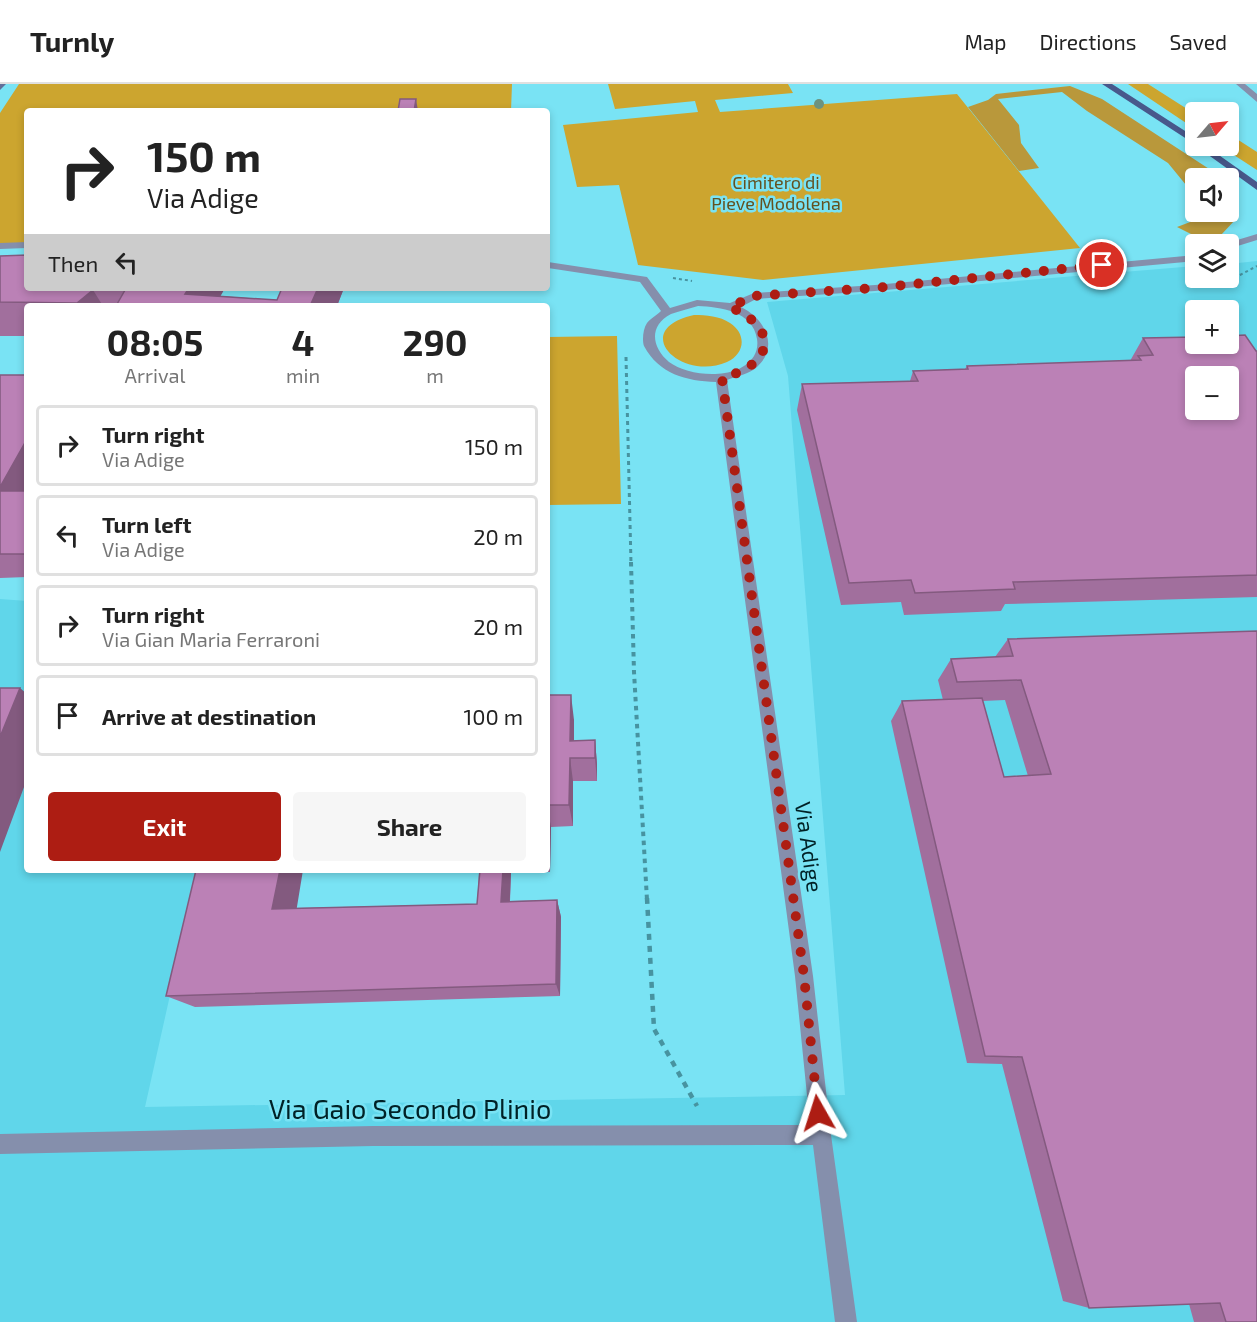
<!DOCTYPE html>
<meta charset="utf-8">
<style>
:root{--surface:#fff;--page:#f6f6f6;--text:#222;--muted:#767676;--line:#e0e0e0;--accent:#ad1d13}
body{margin:0;font-family:"Exo 2",sans-serif;background:var(--page);color:var(--text);height:100vh;display:flex;flex-direction:column;font-size:22px;white-space:nowrap}
*{box-sizing:border-box;margin:0}
p{font-size:20px;color:var(--muted)}
.icon{flex:none;width:33px;height:33px;fill:none;stroke:currentColor;stroke-width:2;stroke-linecap:round;stroke-linejoin:round}
.map{position:relative;flex:1;overflow:hidden}
.details{position:absolute;left:24px;top:219px;width:526px;height:570px;display:flex;flex-direction:column;background:var(--surface);border-radius:6px;box-shadow:0 3px 9px #0003}
.details>*{flex:none}
.top-card{position:absolute;left:24px;top:24px;width:526px;height:183px;border-radius:6px;box-shadow:0 3px 9px #0003;background:#fff;color:var(--text);overflow:hidden}
.needle{width:39px;rotate:62deg}
.controls{position:absolute;left:1185px;top:18px;display:grid;gap:12px}
.controls a{display:grid;place-items:center;width:54px;height:54px;border-radius:6px;background:var(--surface);box-shadow:0 3px 9px #0003;font-size:30px}
.pin{position:absolute;display:grid;place-items:center;width:51px;height:51px;color:#fff;margin:-26px;border:3px solid #fff;border-radius:50%;box-shadow:0 2px 6px #0007}
.me{position:absolute;width:66px;margin:-33px;rotate:354deg;stroke-linejoin:round;filter:drop-shadow(0 0 4px #0008)}
.turn{display:flex;align-items:center;gap:21px;height:126px;padding:0 24px;font-size:27px}
.turn .icon{width:78px;height:78px;stroke-width:2.5}
.turn b{display:block;font-size:42px;line-height:51px}
.then{display:flex;align-items:center;height:57px;padding:0 24px;background:#0003;gap:12px;font-size:22px}
.eta{display:flex;justify-content:space-evenly;align-items:center;height:102px;text-align:center}
.eta b{font-size:36px;font-weight:700;line-height:42px}
.action{display:flex;gap:12px;margin-top:auto;padding:12px 24px}
.action a{flex:1;height:69px;border-radius:6px;background:var(--accent);color:#fff;font-size:24px;font-weight:700;line-height:69px;text-align:center}
.action a+a{background:var(--page);color:var(--text)}
ul{padding:0;list-style:none}
li{display:flex;align-items:center;gap:18px;height:81px;margin:0 12px 9px;padding:0 12px;border:3px solid var(--line);border-radius:6px}
li div{flex:1}
li b{display:block;font-size:22px}
li em{font-style:normal}
header{display:flex;align-items:center;gap:36px;box-sizing:border-box;height:84px;padding:0 30px;background:var(--surface);border-bottom:2px solid var(--line)}
header strong{font-size:28px}
nav{display:flex;gap:33px;margin-inline-start:auto;font-size:21px}
.map>svg:first-child{display:block}
.built{fill:#60d6ea;fill-rule:evenodd}
.green{fill:#cca52f}
.forest{fill:#b9983b}
.lines{fill:none;stroke-linecap:round;stroke-linejoin:round}
.path-far3{stroke:#4793a0;stroke-width:2;stroke-dasharray:3 3;stroke-linecap:butt}
.path-far2{stroke:#4793a0;stroke-width:3;stroke-dasharray:4 4;stroke-linecap:butt}
.path-far1{stroke:#4793a0;stroke-width:4;stroke-dasharray:4.5 4.5;stroke-linecap:butt}
.path{stroke:#4793a0;stroke-width:4.5;stroke-dasharray:6 6;stroke-linecap:butt}
.minor{fill:#858fac;fill-rule:evenodd}
.secondary{fill:#616f99;fill-rule:evenodd}
.primary{fill:#48588b;fill-rule:evenodd}
.tree{fill:#6d937f}
.wall{fill:#a16f9d;fill-rule:evenodd}
.shaded-wall{fill:#835a7f}
.building{fill:#bb81b6;stroke:#835a7f;stroke-width:1.5;fill-rule:evenodd}
.route{stroke:#ad1d13;stroke-width:10;stroke-dasharray:0 18}
.labels{text-anchor:middle;stroke-width:5;stroke-linejoin:round;paint-order:stroke}
.far-park-label{font-size:18px;fill:#635120;stroke:#79e3f4}
.street-label{font-size:22px;fill:#002126;stroke:#79e3f4}
.near-street-label{font-size:27px;fill:#002126;stroke:#79e3f4}
</style>
<header>
<strong>Turnly</strong>
<nav><a>Map</a><a>Directions</a><a>Saved</a></nav>
</header>
<div class="map">
<svg width="1257" height="1238" viewBox="0 0 1257 1238">
<rect width="100%" height="100%" fill="#79e3f4"/>
<path class="built" d="M1257,177V1238H0V515L27,517V786H198L145,1023L845,1011L788,292L767,218L1195,182L1196,194H1228L1229,180ZM1196,226H1228V260H1196ZM1196,292H1228V326H1196Z"/>
<path class="green" d="M19,0H512L511,27H27V161L0,162V29Z
M608,0H788L793,9L715,16L720,28L957,10L1080,164L763,196L638,181L619,101L577,103L563,41L698,28L695,17L615,25Z
M1128,0H1148L1195,30V45Z
M1229,50L1257,68V86L1220,62H1228Z
M694,231C706,231 720,232 730,239C747,250 745,270 727,278C681,298 628,246 694,231Z
M617,252L621,420L548,421V253Z"/>
<path class="forest" d="M1070,2L1102,15L1223,94H1196L1195,112L1168,79L1087,27L1062,8L998,15L1019,41L1021,59L1039,84L1019,87L968,23L988,16L996,10Z
M1204,128H1226L1235,136L1221,151L1197,153L1177,143L1206,132Z"/>
<g class="lines">
<path class="path-far3" d="M1228,192L1240,191L1257,182
M673,194L692,197
M1199,196L1218,194"/>
<path class="path-far2" d="M626,273L631,480"/>
<path class="path-far1" d="M631,478L634,588L647,816"/>
<path class="path" d="M647,814L654,945L697,1022"/>
<path class="minor" d="M1236,0H1245L1257,10V18Z
M1257,150V156L1228,165V160H1224Z
M27,158V164L0,165V159Z
M1196,169V175L1185,178L875,207L756,215L741,223C764,234 780,262 757,283C749,290 737,292 727,296L813,892L831,1051L857,1238H835L813,1061L373,1062L0,1070V1050L373,1042L810,1041L795,892L716,298C686,297 659,290 644,262C642,256 643,245 647,239C650,235 657,231 661,227L640,198L548,184V178L647,193L670,224L697,216L730,219L754,209L875,201L1185,172ZM698,222C720,223 753,227 757,255C758,261 757,267 754,272C739,297 689,293 669,278C652,264 648,242 671,230C679,227 689,225 698,222Z"/>
<path class="secondary" d="M0,0H6L0,6Z"/>
<path class="primary" d="M1102,0H1112L1196,54V61Z
M1196,62H1206L1257,98V106Z"/>
</g>
<circle class="tree" cx="819" cy="20" r="5"/>
<path class="wall" d="M0,172L225,204L220,212L277,216L282,204H344L337,222H27V252H0Z
M1143,254L1257,267V513L1005,520L1001,527L904,531L901,518L841,521L797,326L802,300L910,297L913,287L965,285L967,282L1130,277Z
M0,291H27V493L0,494Z
M1008,555L1257,1238H1194L1189,1220L1089,1224L1063,1217L1002,980L967,979L891,637L902,617L943,616L938,596L951,575L995,573ZM1005,616L1028,692L1004,693L983,617Z
M548,611L574,636V657L595,656L597,680V697H573V742L551,743L550,788L511,789L510,817L557,816L561,833L560,912L195,923L166,912L297,824L477,820L479,789H453L451,786H548Z"/>
<path class="shaded-wall" d="M416,15L418,27H414Z
M189,204H225L215,222L185,210Z
M318,204H344L337,222H310Z
M93,206L103,222H79L77,219Z
M27,355V418L0,410V403Z
M20,604L27,610V695L0,768V653Z
M571,611L574,636V674L570,657Z
M595,656L597,680V697L595,674Z
M570,674L573,697V742L569,721Z
M548,726L551,743L550,788L548,779Z
M280,786H303L294,841L272,825Z
M503,786H510L511,789L509,834L501,818Z
M557,816L561,833L560,912L556,900Z"/>
<path class="building" d="M400,15H416L414,27H398Z
M27,171V204H189L185,210L277,216L282,204H318L310,222H116L125,206H93L77,219L0,218V172Z
M1245,251L1256,267H1257V491L1013,498L1015,505L915,509L911,496L849,499L802,300L918,297L913,287L968,285L967,282L1141,276L1138,272L1153,271L1143,254L1196,253V260H1228V252ZM1196,292H1228V326H1196Z
M0,291H27V355L0,403Z
M0,407H27V470H0Z
M1257,547V1238H1226L1220,1219L1089,1224L1022,973L985,972L902,617L982,614L1004,693L1051,690L1021,596L957,598L951,575L1013,572L1008,555Z
M0,604H20L0,653Z
M548,611H571L570,657L595,656V674H570L569,721H548Z
M196,786H280L272,825L477,820L480,786H503L501,818L557,816L556,900L166,912Z"/>
<g class="lines">
<path class="route" d="M818,1029L804,892L722,294C772,281 782,246 730,223L754,212L875,204L1102,181"/>
</g>
<g class="labels">
<g class="far-park-label">
<text x="776" y="105">Cimitero di<tspan x="776" dy="21">Pieve Modolena</tspan></text>
</g>
<g class="street-label">
<text transform="translate(809 763) rotate(82)" y="8">Via Adige</text>
</g>
<g class="near-street-label">
<text x="410" y="1035">Via Gaio Secondo Plinio</text>
</g>
</g>
</svg>
<div class="controls">
<a><svg class="needle" viewBox="-14 -14 28 28"><path d="M0-13l5 13h-10z" fill="#e53935"/><path d="M0 13l5-13h-10z" fill="#767676"/></svg></a>
<a><svg class="icon" aria-label="sound" viewBox="0 0 24 24"><path d="M4 9h4l5-4v14l-5-4H4zM17 9q2 3 0 6"/></svg></a>
<a><svg class="icon" aria-label="layers" viewBox="0 0 24 24"><path d="M12 4l9 5-9 5-9-5zM3 14l9 5 9-5"/></svg></a>
<a>+</a>
<a>−</a>
</div>
<div class="pin" style="left:1102px;top:181px;background:#d93025"><svg class="icon" aria-label="arrive" viewBox="0 0 24 24"><path d="M6 21V4h12l-3 4 3 4H6"/></svg></div>
<svg class="me" style="left:818px;top:1029px" viewBox="-20 -20 40 40"><path d="M0-17L14 15 0 8-14 15z" fill="#ad1d13" stroke="#fff" stroke-width="4"/></svg>
<div class="top-card">
<div class="turn"><svg class="icon" aria-label="right" viewBox="0 0 24 24"><path d="M7 20v-9h11M14 6l5 5-5 5"/></svg><div><b>150 m</b>Via Adige</div></div>
<div class="then">Then<svg class="icon" aria-label="left" viewBox="0 0 24 24"><path d="M17 20v-9H6M10 6l-5 5 5 5"/></svg></div>
</div>
<section class="details">
<div class="eta">
<div><b>08:05</b><p>Arrival</p></div>
<div><b>4</b><p>min</p></div>
<div><b>290</b><p>m</p></div>
</div>
<ul>
<li><svg class="icon" aria-label="right" viewBox="0 0 24 24"><path d="M7 20v-9h11M14 6l5 5-5 5"/></svg><div><b>Turn right</b><p>Via Adige</p></div><em>150 m</em></li>
<li><svg class="icon" aria-label="left" viewBox="0 0 24 24"><path d="M17 20v-9H6M10 6l-5 5 5 5"/></svg><div><b>Turn left</b><p>Via Adige</p></div><em>20 m</em></li>
<li><svg class="icon" aria-label="right" viewBox="0 0 24 24"><path d="M7 20v-9h11M14 6l5 5-5 5"/></svg><div><b>Turn right</b><p>Via Gian Maria Ferraroni</p></div><em>20 m</em></li>
<li><svg class="icon" aria-label="arrive" viewBox="0 0 24 24"><path d="M6 21V4h12l-3 4 3 4H6"/></svg><div><b>Arrive at destination</b></div><em>100 m</em></li>
</ul>
<div class="action"><a>Exit</a><a>Share</a></div>
</section>
</div>
